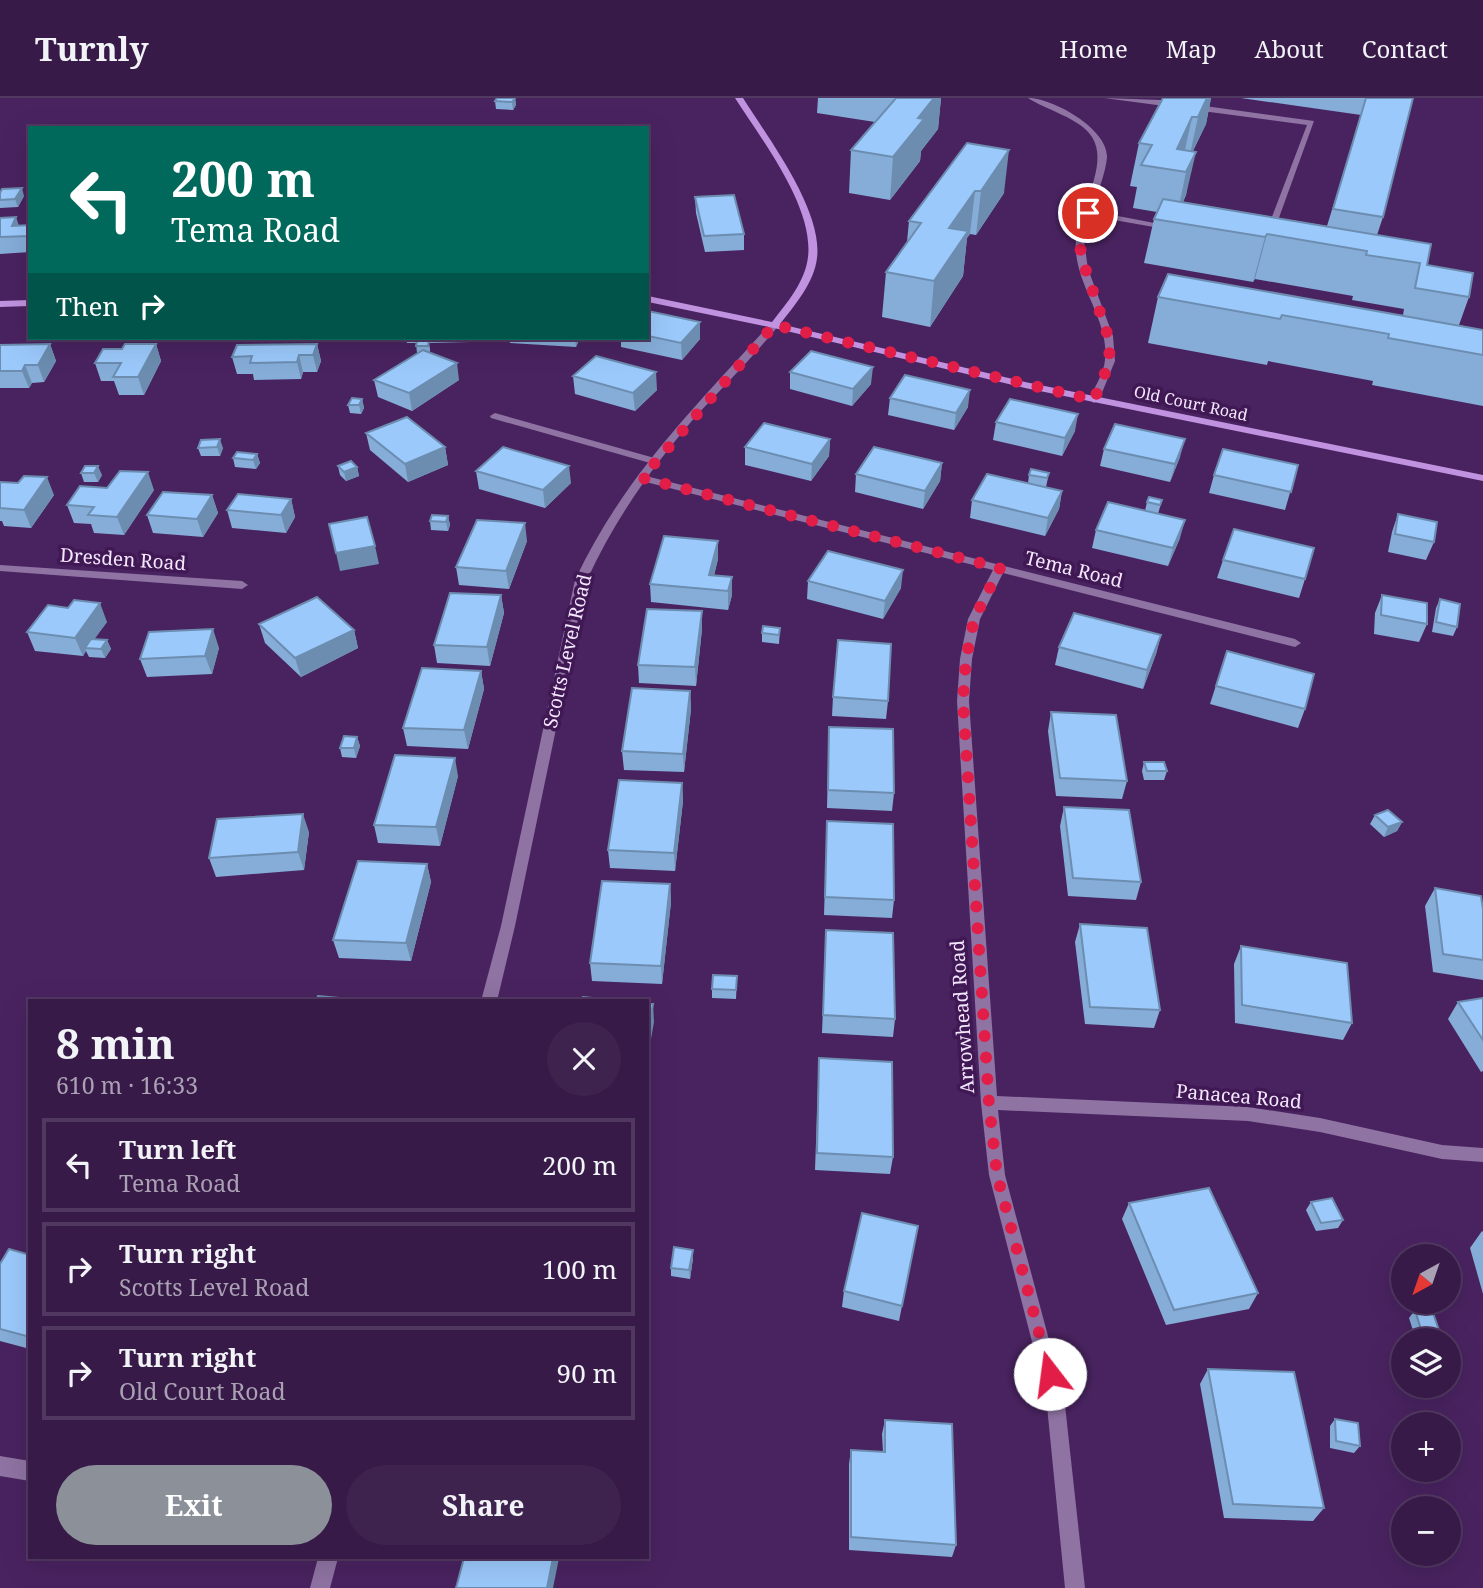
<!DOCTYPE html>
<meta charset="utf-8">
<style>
:root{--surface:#371a48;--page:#3e234f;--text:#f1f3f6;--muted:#aaa1b4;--line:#513860;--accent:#8c9099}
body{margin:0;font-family:"Noto Serif",serif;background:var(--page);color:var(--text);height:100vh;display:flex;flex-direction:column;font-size:26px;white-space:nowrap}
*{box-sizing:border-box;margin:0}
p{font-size:23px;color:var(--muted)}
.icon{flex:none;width:38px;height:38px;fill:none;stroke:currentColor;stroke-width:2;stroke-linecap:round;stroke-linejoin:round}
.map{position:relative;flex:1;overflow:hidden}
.side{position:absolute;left:28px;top:901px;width:621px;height:560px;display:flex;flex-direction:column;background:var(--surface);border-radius:0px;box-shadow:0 7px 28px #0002,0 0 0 2px var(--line)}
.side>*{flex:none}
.hud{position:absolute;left:28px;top:28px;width:621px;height:214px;border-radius:0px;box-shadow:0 7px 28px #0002,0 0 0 2px var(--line);background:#00695c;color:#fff;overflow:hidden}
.needle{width:46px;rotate:220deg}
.buttons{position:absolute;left:1391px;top:1146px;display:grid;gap:14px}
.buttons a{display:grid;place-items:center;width:70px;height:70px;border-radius:50%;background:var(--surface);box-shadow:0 7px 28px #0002,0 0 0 2px var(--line);font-size:35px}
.pin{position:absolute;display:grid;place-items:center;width:60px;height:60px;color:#fff;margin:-30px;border:4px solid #fff;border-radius:50%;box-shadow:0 2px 7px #0007}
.me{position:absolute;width:77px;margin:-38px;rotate:345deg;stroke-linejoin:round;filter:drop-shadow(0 0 5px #0008)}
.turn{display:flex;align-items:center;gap:24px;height:147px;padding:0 28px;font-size:32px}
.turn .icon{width:91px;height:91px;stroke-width:2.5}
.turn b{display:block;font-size:49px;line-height:60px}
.then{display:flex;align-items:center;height:66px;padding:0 28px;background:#0003;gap:14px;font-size:26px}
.round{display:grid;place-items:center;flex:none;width:74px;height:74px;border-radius:37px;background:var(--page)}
.overview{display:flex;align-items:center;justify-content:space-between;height:119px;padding:0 28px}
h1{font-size:42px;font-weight:700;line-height:52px}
.action{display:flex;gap:14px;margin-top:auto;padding:14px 28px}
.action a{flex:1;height:80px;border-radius:42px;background:var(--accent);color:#fff;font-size:28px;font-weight:700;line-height:80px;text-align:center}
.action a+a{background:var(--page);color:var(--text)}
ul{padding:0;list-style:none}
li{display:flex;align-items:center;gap:21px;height:94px;margin:0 14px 10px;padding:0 14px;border:4px solid var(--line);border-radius:0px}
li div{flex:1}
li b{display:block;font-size:26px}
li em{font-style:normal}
header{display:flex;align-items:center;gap:42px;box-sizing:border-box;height:98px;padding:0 35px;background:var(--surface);border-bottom:2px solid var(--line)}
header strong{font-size:33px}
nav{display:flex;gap:38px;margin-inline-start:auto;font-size:24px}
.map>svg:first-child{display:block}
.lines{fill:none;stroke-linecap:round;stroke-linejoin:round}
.minor{fill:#8f73a3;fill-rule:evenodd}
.tertiary{fill:#8f73a3;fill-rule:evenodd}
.secondary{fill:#c192e0;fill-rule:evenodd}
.wall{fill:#85add8}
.shaded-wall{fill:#6c8db0}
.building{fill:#9bc9fb;stroke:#6c8db0;stroke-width:2}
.route{stroke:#e11d48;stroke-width:12;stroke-dasharray:0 21.6}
.labels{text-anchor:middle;stroke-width:7;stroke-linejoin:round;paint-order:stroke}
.far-street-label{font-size:16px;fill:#f4e7fd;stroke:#3f1854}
.street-label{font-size:19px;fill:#f4e7fd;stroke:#3f1854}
</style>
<header>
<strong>Turnly</strong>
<nav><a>Home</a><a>Map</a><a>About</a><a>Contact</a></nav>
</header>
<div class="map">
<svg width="1483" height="1490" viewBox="0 0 1483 1490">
<rect width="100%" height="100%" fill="#492360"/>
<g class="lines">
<path class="minor" d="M1028,0C1053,0 1108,31 1107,59C1106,75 1096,98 1092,113L1175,129L1171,132L1091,118L1084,143L1088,171L1113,238L1115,263L1099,302L1094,305L1089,302C1094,290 1104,275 1105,262C1110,221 1072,184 1076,142C1078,112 1110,67 1092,39C1080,20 1046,12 1028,0Z
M1104,0L1161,2L1314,23L1272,139L1265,137L1307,27Z
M495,315L658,361L659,363L654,366L650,365L491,320L490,318Z
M642,377L1295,541L1301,545L1295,549L1003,475L980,521L972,561L969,603L997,998L1248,1009L1320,1020L1442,1047L1483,1050V1064L1442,1061L1320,1034L1248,1023L998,1012L1005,1077L1064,1298L1085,1490H1065L1046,1298L989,1077L981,1005L957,603L960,561L968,521L993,472L638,382V378Z
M0,467L242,483L248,487L242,491L0,473Z
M0,1358L30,1363V1383L0,1378Z"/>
<path class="tertiary" d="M771,225L779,227C753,259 724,288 696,318C652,369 615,421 587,482L515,828L497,903H481L501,828L575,482C624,378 695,309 771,225Z
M318,1460H338L330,1490H310Z"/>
<path class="secondary" d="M735,0H743C768,40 823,112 817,160C814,185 795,207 780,226L1025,284L1483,377V383L1025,290L774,230L648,204V198L772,224C787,205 805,184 808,159C814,108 761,41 735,0Z
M30,202V208L0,209V203Z"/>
</g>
<path class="wall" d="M515,0L516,7L513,12L496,11L495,3Z
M818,0H941L938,31L921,53L920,63L890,102L849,95L851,52L875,24L817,15Z
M1211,0L1206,26L1193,53L1186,97L1183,104L1327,128L1361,17L1241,0H1413L1383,119L1377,137L1427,167L1469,199L1459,227L1483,232V308L1372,287L1373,283L1268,263L1267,267L1148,245L1158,199L1403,217L1404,211L1352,202L1353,198L1255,181L1253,184L1144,165L1154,121L1157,114L1133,110L1137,89L1130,88L1139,45Z
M967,45L1004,95L976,137L970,136L967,140L963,178L930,229L882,219L886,174L907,144L909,123Z
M0,95L24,98L18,109L0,110Z
M695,99L744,136V152L705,154L696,115Z
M0,120L19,127H30V154L0,156Z
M648,213L700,241L682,262L621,249V240H648Z
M406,240H470V244L429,245L430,251V255L459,282L412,313L378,299L374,282L417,255L416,245H407Z
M509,240H580L576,249L510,245Z
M50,246L56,263L44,284L32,285L29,290H0V247Z
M156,246L161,263L144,297H119L114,283H101L95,265L122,251Z
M317,246L321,263L317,274H303L301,281L254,282L253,276H237L232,259Z
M790,274L871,286L852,308L790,291Z
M573,278L657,292L635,313L575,296Z
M890,300L968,309L954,332L888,317Z
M362,301L364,310L361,316L350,315L348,307Z
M996,324L1075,333L1062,358L993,342Z
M366,335L445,349L448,367L408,384L370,352Z
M830,341L829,358L811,383L745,367V349Z
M201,342L223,350L220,358H201L198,350Z
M1104,351L1180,359L1170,384L1100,368Z
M257,356L260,365L256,371L235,369L233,360Z
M942,365L940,383L923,411L855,394L856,376Z
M1298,367L1285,412L1209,395L1214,377Z
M85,368L102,377L98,384H84L81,375Z
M338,368L357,369L359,378L346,383L340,377Z
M476,373L571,385L545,410L479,391Z
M1049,375L1046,389L1062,393L1059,411L1045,438L970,420L972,402L1028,385L1029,377Z
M0,384L54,397L31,430L4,428L2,423H0Z
M154,392L124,437L94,435L91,426L74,425L67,407Z
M212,397L218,415L203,439L153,435L147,417Z
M291,401L295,419L286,435L232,430L227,412Z
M1162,402L1158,416L1180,440L1168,468L1092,450L1096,432L1145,413L1147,404Z
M1398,416L1434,444L1426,462L1388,454L1392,434Z
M448,418L450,427L448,433L431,432L430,423Z
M527,443L509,491L459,487L456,469Z
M718,461L714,478L732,497L728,512L651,504L650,486Z
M1223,462L1305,481L1299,500L1217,480Z
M808,483L901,490L883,521L807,501Z
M501,497L504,515L490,568L437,565L434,547Z
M1382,497L1427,526L1419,544L1374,536L1375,515Z
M1440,501L1457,529L1453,538L1432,534L1436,510Z
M107,524L94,541L107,542L111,551L105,560L89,559L86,553L83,558L35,553L27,534Z
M259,526L354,532L358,550L301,579L265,545Z
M780,530L779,546L762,544V535Z
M702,531L696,588L639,585L638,567Z
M1161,537L1156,556L1143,591L1055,567L1059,549Z
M219,550L212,576L147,579L140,561Z
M1227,553L1305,611L1298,630L1210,606Z
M481,573L484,591L468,651L407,648L403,630Z
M690,593L691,611L684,674L624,672L622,653Z
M833,599L888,603L886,621L832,618Z
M1051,614L1127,683L1122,701L1056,698L1048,633Z
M829,629L894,695L892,713L827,710Z
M357,639L360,648L356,660L342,659L340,650Z
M1144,664L1167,673L1164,682H1144L1142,673Z
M458,678L440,748L378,745L374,727Z
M682,685L683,703L675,773L610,770L608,752Z
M1064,709L1141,784L1136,802L1068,798L1060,728Z
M1375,717L1402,724L1397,733L1384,739L1370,726Z
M827,723L894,802L892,820L824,817Z
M309,734L304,772L216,779L209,760Z
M427,766L431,784L411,863L339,860L333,842Z
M670,786L671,804L662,886L592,883L590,865Z
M1435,790L1483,811V882L1433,874L1425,808Z
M1080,826L1160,912L1154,930L1085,926L1075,844Z
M826,832L895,921L893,939L822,935Z
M1241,848L1352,925L1343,942L1235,925L1234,866Z
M737,878L736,901L712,900V891Z
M1483,900V973L1481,974L1448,921L1458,904Z
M819,960L893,1059L890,1076L815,1072Z
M1311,1104L1343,1122L1338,1130L1316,1133L1306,1112Z
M1129,1105L1258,1195L1249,1211L1166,1227L1122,1121Z
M1482,1133L1483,1134V1196L1470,1150Z
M915,1144L899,1223L842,1209L844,1193Z
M693,1152V1160L690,1181L671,1178V1170Z
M30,1157V1251L0,1243V1166Z
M1415,1212L1441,1238L1437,1242H1416L1409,1220Z
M1208,1271L1324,1410L1313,1423L1224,1420L1200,1286Z
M1335,1321L1360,1348L1354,1355L1330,1350V1328Z
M885,1322L956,1447L952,1459L849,1452V1366L851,1352L883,1354L882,1336Z"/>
<path class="shaded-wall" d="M515,0L516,7L513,12L512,4Z
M934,0H941L938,31L921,53L920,63L890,102L893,59L918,20Z
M1207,0H1211L1206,26L1189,61L1198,19Z
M1192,19L1183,61L1177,51Z
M1009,52L1004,95L976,137L981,93Z
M1196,54L1186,97L1177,118L1186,74Z
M22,90L24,98L18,109L15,101Z
M975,93L970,136L967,140L963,178L930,229L934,183L949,130Z
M16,119L22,136L12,128Z
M1267,136L1255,181L1253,184L1265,139Z
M700,224V241L682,262L681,245Z
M575,240H580L576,249Z
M50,246L56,263L44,284L38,267Z
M156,246L161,263L144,297L138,279Z
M317,246L321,263L317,274L313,257Z
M299,257L303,274L301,281L297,264Z
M457,265L459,282L412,313L409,295Z
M25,267L32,285L29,290L22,273Z
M873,269L871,286L852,308L853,291Z
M656,274L657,292L635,313L633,295Z
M970,292L968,309L954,332L956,315Z
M362,301L364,310L361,316L359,307Z
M1078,316L1075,333L1062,358L1065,340Z
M220,341L223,350L220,358L217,349Z
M830,341L829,358L811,383L812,366Z
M1185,341L1180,359L1170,384L1175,366Z
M445,349L448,367L408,384L405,366Z
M257,356L260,365L256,371L253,362Z
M942,365L940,383L923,411L925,393Z
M98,368L102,377L98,384L94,375Z
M569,368L571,385L545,410L543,392Z
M357,369L359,378L346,383L344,374Z
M148,374L154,392L124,437L117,419Z
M47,379L54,397L31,430L24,412Z
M1062,393L1059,411L1045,438L1048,420Z
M212,397L218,415L203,439L197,421Z
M291,401L295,419L286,435L281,417Z
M448,418L450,427L448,433L446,424Z
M1185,422L1180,440L1168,468L1173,450Z
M525,425L527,443L509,491L506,473Z
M718,443V461L710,492L709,477Z
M375,448L379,466L340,473L336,455Z
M903,472L901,490L883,521L885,503Z
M732,479V497L728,512V493Z
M501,497L504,515L490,568L487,549Z
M100,505L107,524L88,550H85L86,553L83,558L75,540Z
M702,513V531L696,588L695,569Z
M213,531L219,550L212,576L205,558Z
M354,532L358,550L301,579L295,560Z
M1161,537L1156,556L1143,591L1147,572Z
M107,542L111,551L105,560L101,551Z
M481,573L484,591L468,651L464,632Z
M690,593L691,611L684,674L683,656Z
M357,639L360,648L356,660L354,650Z
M455,660L458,678L440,748L436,729Z
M682,685L683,703L675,773L674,755Z
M303,716L309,734L304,772L298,754Z
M1402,724L1397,733L1384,739L1388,729Z
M427,766L431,784L411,863L406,845Z
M670,786L671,804L662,886L661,868Z
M653,906L654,924L648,958V933Z
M693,1152V1160L690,1181L689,1172Z
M553,1460H559L553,1490H547Z"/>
<path class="building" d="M497,0H515L512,4L495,3Z
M896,0H934L918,20L924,21L893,59L851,52Z
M1163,0H1207L1198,19H1192L1177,51L1196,54L1186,74L1141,67L1152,47L1139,45Z
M1366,0H1413L1383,119L1333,111Z
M967,45L1009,52L981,93H975L949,130L968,133L934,183L886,174L921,125L909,123Z
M22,90L15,101L0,102V95L2,91Z
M734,97L744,136L704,138L695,99Z
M1163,101L1431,146L1427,167L1473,175L1469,199L1415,190L1420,165L1366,157L1367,153L1267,136L1265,139L1154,121Z
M16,119L12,128L30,127V138L0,139V120Z
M1168,176L1483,232V257L1388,240L1389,236L1282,217L1280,221L1158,199Z
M648,213L700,224L681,245L648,238Z
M429,242L428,248H416L417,243Z
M50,246L38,267H25L22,273H0V247Z
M125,246H156L138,279H113L121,265H95L103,251H122Z
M317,246L313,257H299L297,264L250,265L252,258L232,259L237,247Z
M423,252L457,265L409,295L374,282Z
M811,253L873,269L853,291L790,274Z
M596,258L656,274L633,295L573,278Z
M905,277L970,292L956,315L890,300Z
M352,300L362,301L359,307H348Z
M1010,301L1078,316L1065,340L996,324Z
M407,319L445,349L405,366L366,335Z
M764,325L830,341L812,366L745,349Z
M1115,326L1185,341L1175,366L1104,351Z
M220,341L217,349L198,350L201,342Z
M503,349L569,368L543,392L476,373Z
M874,349L942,365L925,393L856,376Z
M1223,351L1298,367L1291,394L1214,377Z
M237,354L257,356L253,362L233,360Z
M351,363L357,369L344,374L338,368Z
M85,368H98L94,375H81Z
M1031,371L1049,375L1047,380L1029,377Z
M120,373L148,374L117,419L88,417L94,409L67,407L80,388L107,390Z
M987,376L1062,393L1048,420L972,402Z
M24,378L47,379L24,412L0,410V384L18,385Z
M163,394L212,397L197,421L147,417Z
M238,396L291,401L281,417L227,412Z
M1149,399L1162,402L1160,407L1147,404Z
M1108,404L1185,422L1173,450L1096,432Z
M1398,416L1437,424L1434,444L1395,436Z
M432,417L448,418L446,424L430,423Z
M367,419L375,448L336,455L329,426Z
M477,422L525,425L506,473L456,469Z
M1234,431L1314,450L1305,481L1223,462Z
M664,438L718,443L709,477L732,479L728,493L650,486Z
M828,453L903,472L885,503L808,483Z
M450,495L501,497L487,549L434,547Z
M1382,497L1427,505V526L1381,517Z
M317,499L354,532L295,560L259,526Z
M1440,501L1460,506L1457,529L1436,524Z
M74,502L100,505L75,540L27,534L48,507L68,510Z
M647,511L702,513L695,569L638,567Z
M1074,515L1161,537L1147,572L1059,549Z
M763,528L780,530L779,537L762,535Z
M213,531L205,558L140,561L149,534Z
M91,541L107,542L101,551L85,550Z
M838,542L891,546L888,603L833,599Z
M1227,553L1314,576L1305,611L1216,588Z
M422,570L481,573L464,632L403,630Z
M632,590L690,593L683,656L622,653Z
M1051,614L1116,617L1127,683L1060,680Z
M829,629L893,631L894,695L828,692Z
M344,638L357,639L354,650H340Z
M395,657L455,660L436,729L374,727Z
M1144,664H1164L1167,673H1147Z
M619,682L682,685L674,755L608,752Z
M1064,709L1129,712L1141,784L1073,780Z
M1388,712L1402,724L1388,729L1375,717Z
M303,716L298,754L209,760L217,721Z
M827,723L893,726L894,802L825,799Z
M358,763L427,766L406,845L333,842Z
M602,783L670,786L661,868L590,865Z
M1435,790L1481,798L1483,811V862L1443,856Z
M1080,826L1147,830L1160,912L1090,909Z
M826,832L893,835L895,921L823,917Z
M1241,848L1347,865L1352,925L1242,907Z
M713,877L737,878L736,892L712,891Z
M318,898L371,903H316Z
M583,899L622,903H582Z
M1483,900V942L1458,904Z
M648,906H653L648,933Z
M819,960L892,964L893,1059L817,1055Z
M1209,1090L1258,1195L1174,1212L1129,1105Z
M1332,1100L1343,1122L1321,1125L1311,1104Z
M862,1115L918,1128L902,1208L844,1193Z
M674,1149L693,1152L689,1172L671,1170Z
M9,1151L30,1157V1239L0,1231V1166Z
M1415,1212H1432L1441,1238H1423Z
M1208,1271L1294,1274L1324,1410L1233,1406Z
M1335,1321L1358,1325L1360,1348L1336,1343Z
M885,1322L952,1326L956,1447L851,1439V1352L885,1354Z
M464,1460H553L547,1490H456Z"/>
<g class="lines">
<path class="route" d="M1050,1276L997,1077L989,1006L963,603L966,561L974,521L1000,470L642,380L774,227L1094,302L1110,263L1108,238L1081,158L1080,143L1088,115"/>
</g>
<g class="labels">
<g class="far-street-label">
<text transform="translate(1191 305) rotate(12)" y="6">Old Court Road</text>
</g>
<g class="street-label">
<text transform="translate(123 461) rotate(4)" y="7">Dresden Road</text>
<text transform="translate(1074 471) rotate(14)" y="7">Tema Road</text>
<text transform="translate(567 553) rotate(-77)" y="7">Scotts Level Road</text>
<text transform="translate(962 919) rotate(-94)" y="7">Arrowhead Road</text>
<text transform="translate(1239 998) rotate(5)" y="7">Panacea Road</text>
</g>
</g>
</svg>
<div class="buttons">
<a><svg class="needle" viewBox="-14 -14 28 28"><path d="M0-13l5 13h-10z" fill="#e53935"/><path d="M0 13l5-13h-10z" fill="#aaa1b4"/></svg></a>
<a><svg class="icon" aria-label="layers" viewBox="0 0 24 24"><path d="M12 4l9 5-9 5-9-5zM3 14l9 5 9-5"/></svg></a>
<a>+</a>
<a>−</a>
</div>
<div class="pin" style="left:1088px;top:115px;background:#d93025"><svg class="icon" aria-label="arrive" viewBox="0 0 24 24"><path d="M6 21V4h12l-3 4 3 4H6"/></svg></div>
<svg class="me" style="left:1050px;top:1276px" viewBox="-20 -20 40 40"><circle r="19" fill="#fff"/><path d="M0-13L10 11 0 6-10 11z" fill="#e11d48"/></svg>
<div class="hud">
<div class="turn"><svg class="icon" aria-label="left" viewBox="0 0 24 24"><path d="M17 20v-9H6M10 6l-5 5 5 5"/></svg><div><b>200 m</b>Tema Road</div></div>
<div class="then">Then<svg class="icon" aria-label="right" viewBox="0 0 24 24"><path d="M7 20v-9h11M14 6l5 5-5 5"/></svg></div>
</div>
<section class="side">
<div class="overview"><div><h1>8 min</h1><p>610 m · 16:33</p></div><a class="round"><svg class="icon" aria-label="close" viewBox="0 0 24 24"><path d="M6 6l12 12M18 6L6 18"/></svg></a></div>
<ul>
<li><svg class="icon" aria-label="left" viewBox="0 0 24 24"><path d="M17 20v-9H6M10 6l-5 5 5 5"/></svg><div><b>Turn left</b><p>Tema Road</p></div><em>200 m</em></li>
<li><svg class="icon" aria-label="right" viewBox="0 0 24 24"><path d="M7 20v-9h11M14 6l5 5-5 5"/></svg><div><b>Turn right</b><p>Scotts Level Road</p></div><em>100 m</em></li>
<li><svg class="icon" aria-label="right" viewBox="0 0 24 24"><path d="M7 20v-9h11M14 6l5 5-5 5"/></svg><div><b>Turn right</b><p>Old Court Road</p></div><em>90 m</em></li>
</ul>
<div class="action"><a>Exit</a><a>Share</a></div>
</section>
</div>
